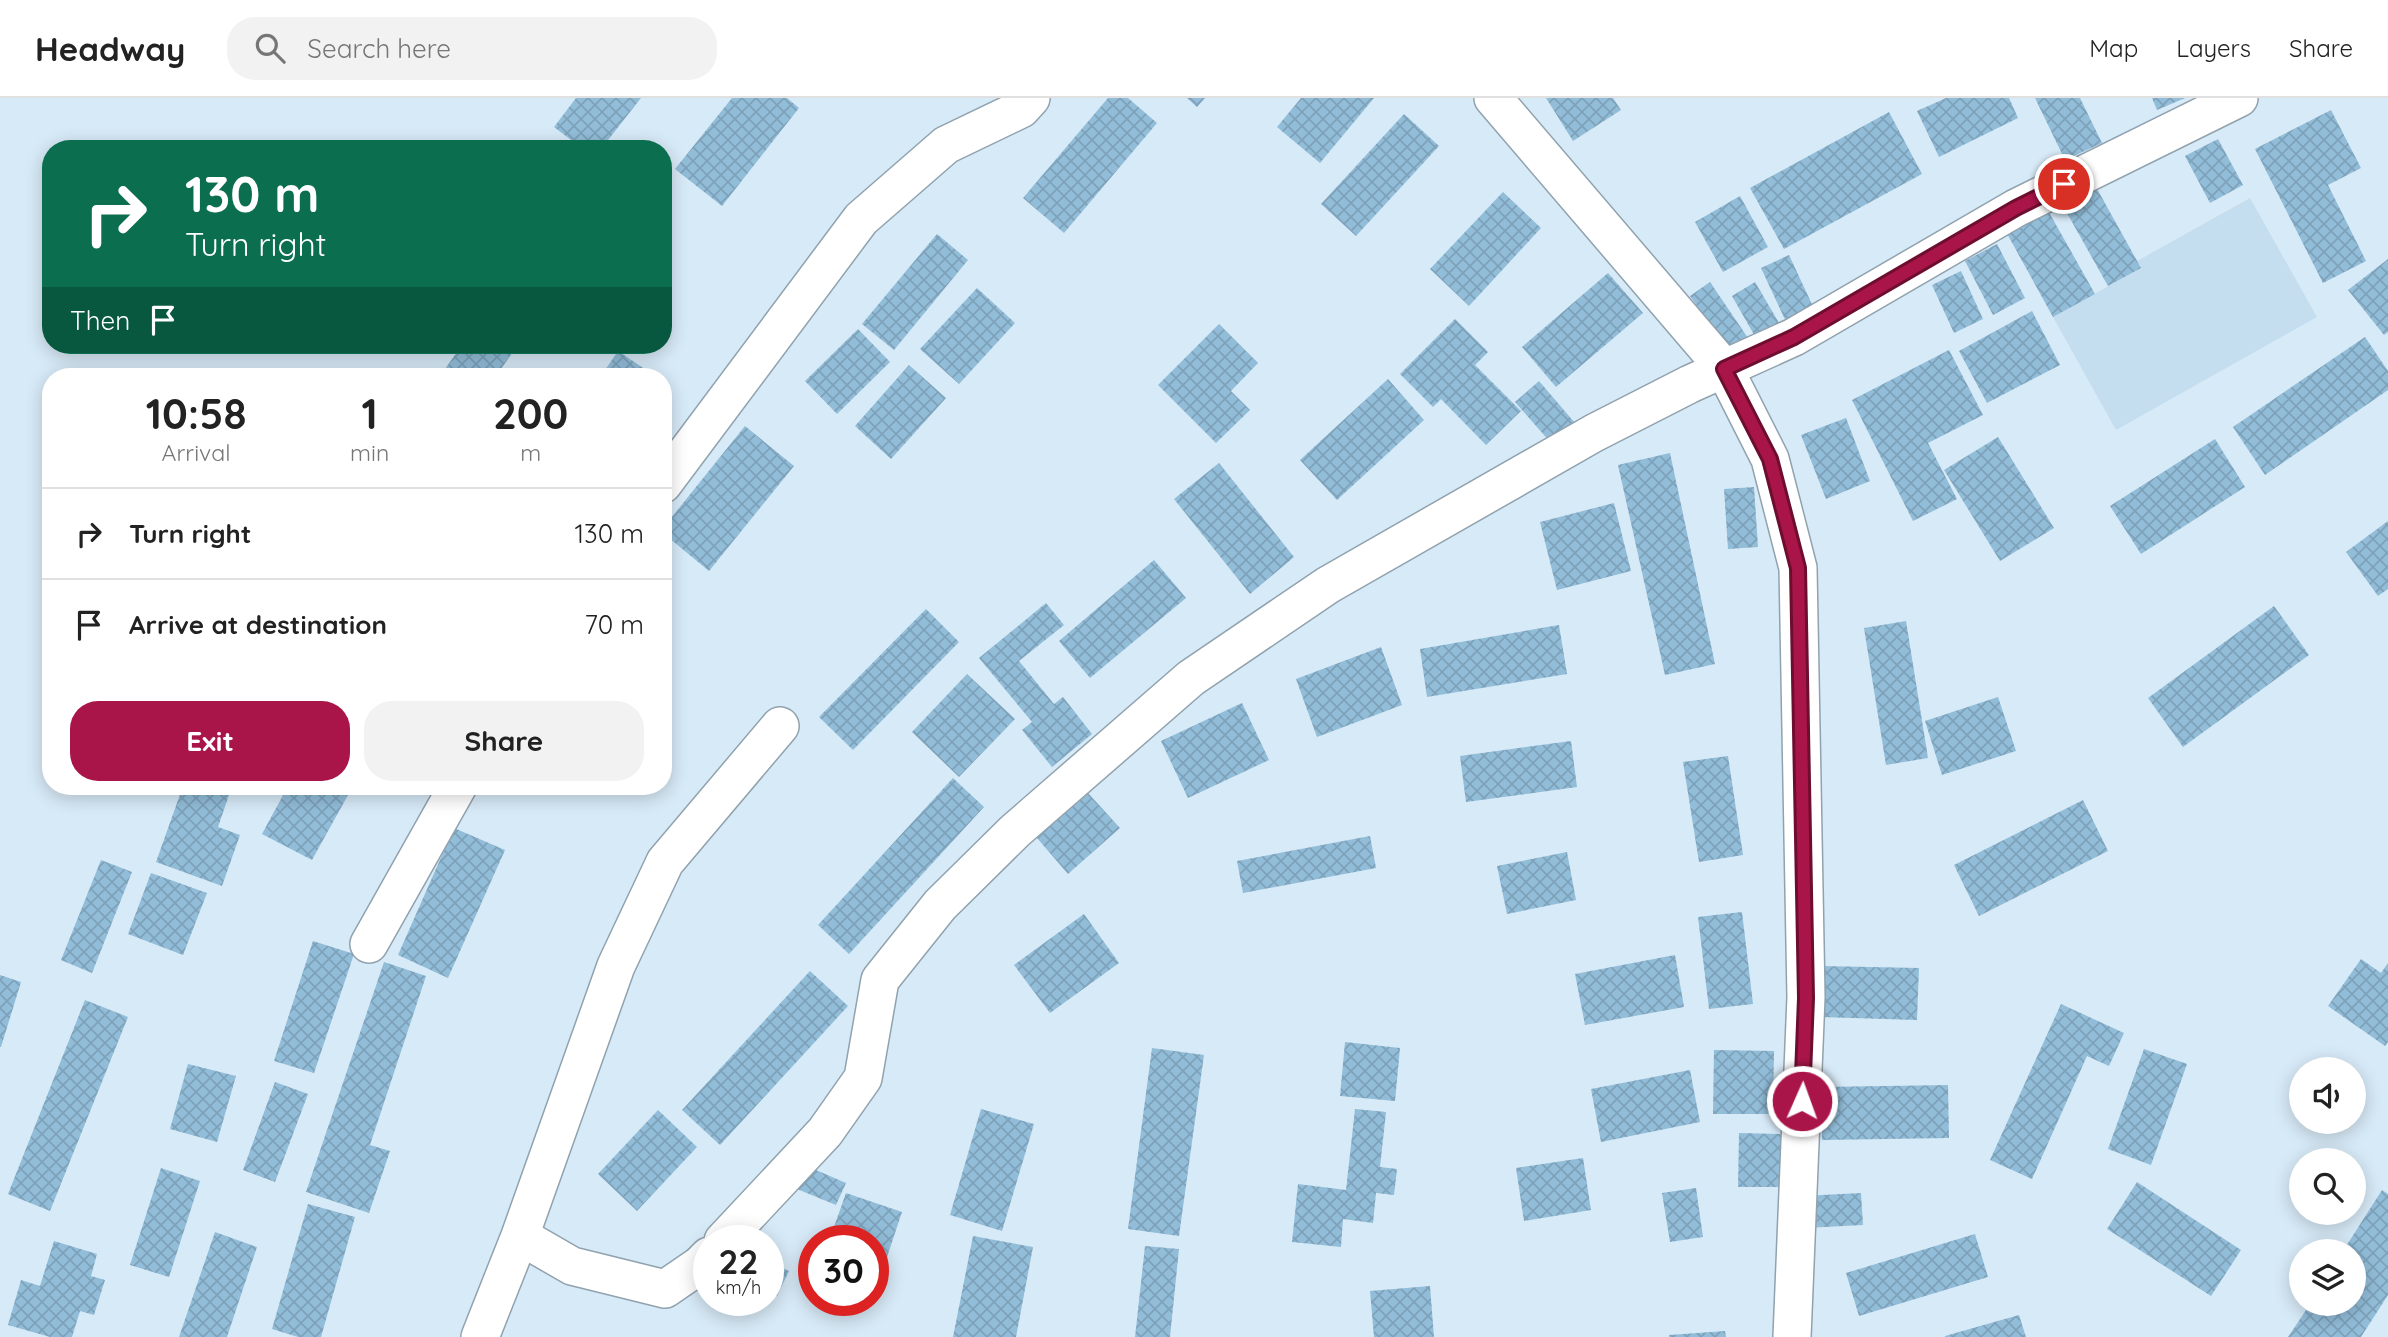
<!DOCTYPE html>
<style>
:root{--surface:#fff;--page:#f2f2f2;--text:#222;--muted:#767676;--line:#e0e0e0;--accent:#a91549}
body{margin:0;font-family:Quicksand,sans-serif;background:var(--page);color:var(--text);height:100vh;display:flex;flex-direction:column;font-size:26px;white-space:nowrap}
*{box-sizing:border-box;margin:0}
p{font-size:23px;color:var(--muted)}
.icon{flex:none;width:38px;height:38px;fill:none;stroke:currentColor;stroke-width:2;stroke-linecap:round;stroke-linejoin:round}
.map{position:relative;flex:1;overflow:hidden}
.drawer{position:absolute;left:42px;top:270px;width:630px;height:427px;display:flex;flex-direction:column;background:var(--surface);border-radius:28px;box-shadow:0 4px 18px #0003}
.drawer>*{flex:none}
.hud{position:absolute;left:42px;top:42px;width:630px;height:214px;border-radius:28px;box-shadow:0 4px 18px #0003;background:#0b6e4f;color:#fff;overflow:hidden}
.buttons{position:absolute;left:2289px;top:959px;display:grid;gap:14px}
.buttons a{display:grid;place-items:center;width:77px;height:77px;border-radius:50%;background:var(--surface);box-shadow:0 4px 18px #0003;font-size:35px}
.speed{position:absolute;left:693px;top:1127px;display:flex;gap:14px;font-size:35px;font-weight:700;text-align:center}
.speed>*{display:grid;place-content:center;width:91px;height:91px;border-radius:50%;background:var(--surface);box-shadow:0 4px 18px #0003;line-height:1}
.speed small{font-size:18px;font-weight:400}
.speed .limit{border:10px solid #d22;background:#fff;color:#111}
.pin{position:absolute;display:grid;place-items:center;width:60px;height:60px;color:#fff;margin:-30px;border:4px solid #fff;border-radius:50%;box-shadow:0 2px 7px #0007}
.me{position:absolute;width:77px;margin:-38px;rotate:2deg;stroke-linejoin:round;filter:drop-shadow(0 0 5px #0008)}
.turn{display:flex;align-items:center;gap:24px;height:147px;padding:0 28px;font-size:32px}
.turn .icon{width:91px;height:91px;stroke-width:2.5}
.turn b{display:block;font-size:49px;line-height:60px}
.then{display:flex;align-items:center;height:66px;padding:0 28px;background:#0003;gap:14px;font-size:26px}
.eta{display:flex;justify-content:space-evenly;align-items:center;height:119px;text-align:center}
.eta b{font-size:42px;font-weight:700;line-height:49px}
.action{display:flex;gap:14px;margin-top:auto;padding:14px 28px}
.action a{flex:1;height:80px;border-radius:28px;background:var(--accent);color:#fff;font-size:28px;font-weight:700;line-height:80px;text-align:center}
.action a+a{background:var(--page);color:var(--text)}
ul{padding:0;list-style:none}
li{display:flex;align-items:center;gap:21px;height:91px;padding:0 28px;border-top:2px solid var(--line)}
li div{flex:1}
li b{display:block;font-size:26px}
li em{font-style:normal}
header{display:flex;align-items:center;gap:42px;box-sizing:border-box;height:98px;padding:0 35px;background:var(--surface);border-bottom:2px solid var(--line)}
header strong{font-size:33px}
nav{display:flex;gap:38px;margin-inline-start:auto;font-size:24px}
.search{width:490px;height:63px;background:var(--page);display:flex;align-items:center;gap:18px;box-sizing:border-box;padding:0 24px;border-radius:28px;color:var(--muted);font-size:26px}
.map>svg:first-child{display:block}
.built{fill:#c5deef}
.building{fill:url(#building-cross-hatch)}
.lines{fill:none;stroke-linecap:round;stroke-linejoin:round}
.minor-casing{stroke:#90a2ae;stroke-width:40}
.minor{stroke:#fff;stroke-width:37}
.route-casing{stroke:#6e0e2f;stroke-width:18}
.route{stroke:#a91549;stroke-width:12}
</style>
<header>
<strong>Headway</strong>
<div class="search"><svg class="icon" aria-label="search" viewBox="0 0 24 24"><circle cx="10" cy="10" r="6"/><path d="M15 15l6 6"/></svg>Search here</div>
<nav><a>Map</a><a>Layers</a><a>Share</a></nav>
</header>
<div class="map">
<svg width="2388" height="1239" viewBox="0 0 2388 1239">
<defs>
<pattern id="building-cross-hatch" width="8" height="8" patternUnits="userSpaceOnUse" patternTransform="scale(1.75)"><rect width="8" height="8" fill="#92bdd9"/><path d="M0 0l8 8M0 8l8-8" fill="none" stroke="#7da2ba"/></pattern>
</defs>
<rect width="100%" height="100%" fill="#d7eaf7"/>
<path class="built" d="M2250,100L2317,219L2116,332L2053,219L2141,170L2137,163Z"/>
<path class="building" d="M576,0H641L601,51H583L554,29Z
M732,0H787L799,10L722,108L675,71Z
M1108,0H1128L1157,25L1064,135L1023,100Z
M1187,0H1205L1197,9Z
M1301,0H1374L1320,65L1277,29Z
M1546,0H1613L1621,12L1573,43Z
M1946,0H2009L2018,20L1939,59L1917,13Z
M2035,0H2080L2102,45L2065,62Z
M2152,0H2185L2157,12Z
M2331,12L2361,70L2328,87L2366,163L2323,185L2255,51Z
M1889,14L1922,76L1784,151L1750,90Z
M1404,16L1439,48L1356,138L1321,106Z
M2218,41L2243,87L2210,105L2185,58Z
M2096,89L2141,170L2108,188L2063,108Z
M1503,94L1541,130L1469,208L1430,171Z
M1740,98L1768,149L1723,174L1695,124Z
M2046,109L2095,196L2053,219L2005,132Z
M937,136L968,162L894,252L862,226Z
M1997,146L2025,200L1993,217L1965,163Z
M1789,157L1817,217L1789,230L1761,170Z
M2388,161V234L2384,237L2348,192Z
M1961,173L1983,221L1954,235L1932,187Z
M1608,175L1643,215L1556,289L1522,249Z
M1710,184L1748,240L1729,253L1690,198Z
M1755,184L1785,235L1761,249L1732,198Z
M977,190L1015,225L959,286L920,251Z
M2032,213L2060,267L1987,305L1959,253Z
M1455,221L1488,254L1475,267L1521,313L1486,347L1441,301L1433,309L1400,276Z
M1219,226L1258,265L1231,293L1250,312L1216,345L1158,287Z
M858,231L890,264L837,316L805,283Z
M2365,239L2388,273V292L2265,377L2233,329Z
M462,247H518L496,278H440Z
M1949,252L1983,317L1928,345L1957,401L1913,423L1852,302Z
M618,253L655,278H601Z
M909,267L946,300L891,361L855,328Z
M1388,281L1424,322L1337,402L1300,362Z
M1539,283L1575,325L1551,345L1515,304Z
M1846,320L1870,383L1826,401L1801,337Z
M745,328L794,368L709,473L663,435V430Z
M1998,339L2054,430L2000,463L1944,372Z
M2215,341L2245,389L2141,456L2110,408Z
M1670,355L1715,566L1665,577L1618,367Z
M1219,365L1294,459L1250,496L1174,401Z
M1754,389L1758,449L1728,451L1724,391Z
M1614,405L1631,473L1557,492L1540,424Z
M2388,423V491L2378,498L2346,454Z
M1154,462L1186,500L1090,580L1059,543Z
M1046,505L1064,527L1019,563L1054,606L1063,599L1092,636L1052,669L1022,632L1032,624L979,560Z
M2274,508L2309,557L2183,649L2148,600Z
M926,511L959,544L853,652L819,619Z
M1906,523L1928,660L1886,667L1864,530Z
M1559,527L1567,576L1427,599L1420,551Z
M1381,549L1402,607L1317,639L1296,581Z
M967,576L1015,621L959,679L912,634Z
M1998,599L2016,653L1942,677L1925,623Z
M1242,605L1269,662L1188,700L1161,643Z
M1571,643L1577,689L1466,704L1460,658Z
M1728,658L1743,757L1699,764L1683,664Z
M953,680L984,709L849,856L818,827Z
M183,688H212L230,694L218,729L240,737L222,788L156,764Z
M288,688H353L312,762L262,736Z
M1088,695L1120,730L1068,776L1037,740Z
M2083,702L2108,753L1979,818L1954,767Z
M454,730L505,752L448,880L398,857Z
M1370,738L1376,770L1243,795L1237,763Z
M1567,754L1576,802L1507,816L1497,768Z
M101,762L132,774L92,875L61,862Z
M151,775L207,795L183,857L128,836Z
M1742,814L1753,906L1709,911L1698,819Z
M1084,816L1119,865L1050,915L1014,867Z
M313,843L354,856L314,975L274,963Z
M1675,857L1684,909L1585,927L1575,876Z
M2361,861L2381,875L2388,865V944L2385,948L2328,908Z
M384,864L426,878L370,1047L390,1053L369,1115L306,1094Z
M1822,868L1919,870L1917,922L1820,919Z
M810,873L848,908L720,1047L682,1012Z
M0,877L21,884L1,949H0Z
M85,902L128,919L50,1113L8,1096Z
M2061,906L2124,935L2109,968L2087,958L2032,1081L1990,1062Z
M1345,944L1400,950L1395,1003L1340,998Z
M1152,950L1204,957L1179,1138L1128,1131Z
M2144,951L2187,966L2151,1067L2108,1051Z
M1714,952L1774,953L1773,1016H1713Z
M188,966L236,978L217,1044L170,1031Z
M1690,972L1700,1024L1601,1044L1591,991Z
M275,984L308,996L275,1084L243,1072Z
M1948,987L1949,1040L1822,1042L1821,989Z
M981,1011L1034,1026L1002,1133L950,1117Z
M1355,1011L1386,1014L1380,1069L1397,1071L1394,1097L1376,1095L1373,1125L1343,1121L1341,1149L1292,1144L1298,1086L1346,1092Z
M658,1012L697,1049L637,1113L598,1076Z
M1739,1035L1781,1036L1780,1089H1738Z
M1583,1060L1591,1112L1524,1123L1516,1070Z
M802,1066L846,1085L836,1107L792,1089Z
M161,1070L200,1083L169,1179L130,1167Z
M2137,1084L2241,1152L2211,1198L2107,1131Z
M1696,1090L1703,1139L1670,1144L1662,1095Z
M2382,1092L2388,1096V1197L2361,1239H2288L2310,1206H2354V1153H2343Z
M846,1095L902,1114L874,1198L873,1143H829Z
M1861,1095L1863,1127L1805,1130L1803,1098Z
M308,1106L355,1119L321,1239H298L272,1231Z
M215,1134L257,1149L227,1239H179Z
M1975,1136L1988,1179L1859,1218L1846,1175Z
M973,1138L1033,1149L1016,1239H953Z
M54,1143L97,1156L91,1178L105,1182L94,1217L80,1213L72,1239H50L8,1227L21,1182L40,1188Z
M1145,1148L1179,1151L1170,1239H1135Z
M768,1163L789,1173L777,1198L768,1195Z
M1430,1188L1434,1239H1374L1370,1193Z
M2019,1217L2026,1239H1945V1238Z
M1725,1233L1726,1239H1669V1237Z"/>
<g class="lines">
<g class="minor-casing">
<path id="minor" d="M1493,0L1724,270L1770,361L1798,470L1806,899L1792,1239
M663,386L861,121L946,47L1021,11L1031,0
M369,846L458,688
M520,1138L616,868L665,764L780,628
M723,1143L825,1034L863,980L880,882L940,807L1015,733L1191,580L1328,487L1594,335L1690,286L1794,239L2016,110L2239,0
M480,1239L520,1138L572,1168L665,1191L700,1167L709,1158"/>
</g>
<use href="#minor" class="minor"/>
</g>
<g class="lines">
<g class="route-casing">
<path id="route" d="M1802,1003L1806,900L1798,470L1770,361L1724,271L1794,239L2016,110L2064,86"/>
</g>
<use href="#route" class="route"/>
</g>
</svg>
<div class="buttons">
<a><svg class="icon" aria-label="sound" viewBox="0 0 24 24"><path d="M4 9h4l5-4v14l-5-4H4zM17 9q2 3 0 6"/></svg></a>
<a><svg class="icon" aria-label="search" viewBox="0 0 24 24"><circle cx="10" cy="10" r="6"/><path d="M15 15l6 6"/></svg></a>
<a><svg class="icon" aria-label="layers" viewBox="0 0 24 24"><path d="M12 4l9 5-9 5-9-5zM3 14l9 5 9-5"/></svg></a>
</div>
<div class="speed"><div>22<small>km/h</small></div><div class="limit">30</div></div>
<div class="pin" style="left:2064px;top:86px;background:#d93025"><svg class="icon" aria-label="arrive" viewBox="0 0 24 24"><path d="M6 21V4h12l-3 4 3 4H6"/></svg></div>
<svg class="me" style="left:1802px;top:1003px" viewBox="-20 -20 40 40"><circle r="17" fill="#a91549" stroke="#fff" stroke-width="3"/><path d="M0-11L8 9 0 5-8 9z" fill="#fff"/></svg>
<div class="hud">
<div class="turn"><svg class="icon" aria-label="right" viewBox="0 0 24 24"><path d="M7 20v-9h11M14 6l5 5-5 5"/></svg><div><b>130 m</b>Turn right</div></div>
<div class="then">Then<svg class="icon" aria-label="arrive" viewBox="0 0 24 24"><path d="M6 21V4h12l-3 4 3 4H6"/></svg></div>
</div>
<section class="drawer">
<div class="eta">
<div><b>10:58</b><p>Arrival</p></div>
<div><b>1</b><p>min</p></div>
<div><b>200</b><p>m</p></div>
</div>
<ul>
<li><svg class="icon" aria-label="right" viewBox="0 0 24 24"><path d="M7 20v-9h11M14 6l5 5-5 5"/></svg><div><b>Turn right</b></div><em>130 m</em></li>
<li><svg class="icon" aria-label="arrive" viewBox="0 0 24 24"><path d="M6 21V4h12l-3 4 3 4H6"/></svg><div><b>Arrive at destination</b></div><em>70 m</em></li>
</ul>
<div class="action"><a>Exit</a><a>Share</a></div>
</section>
</div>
